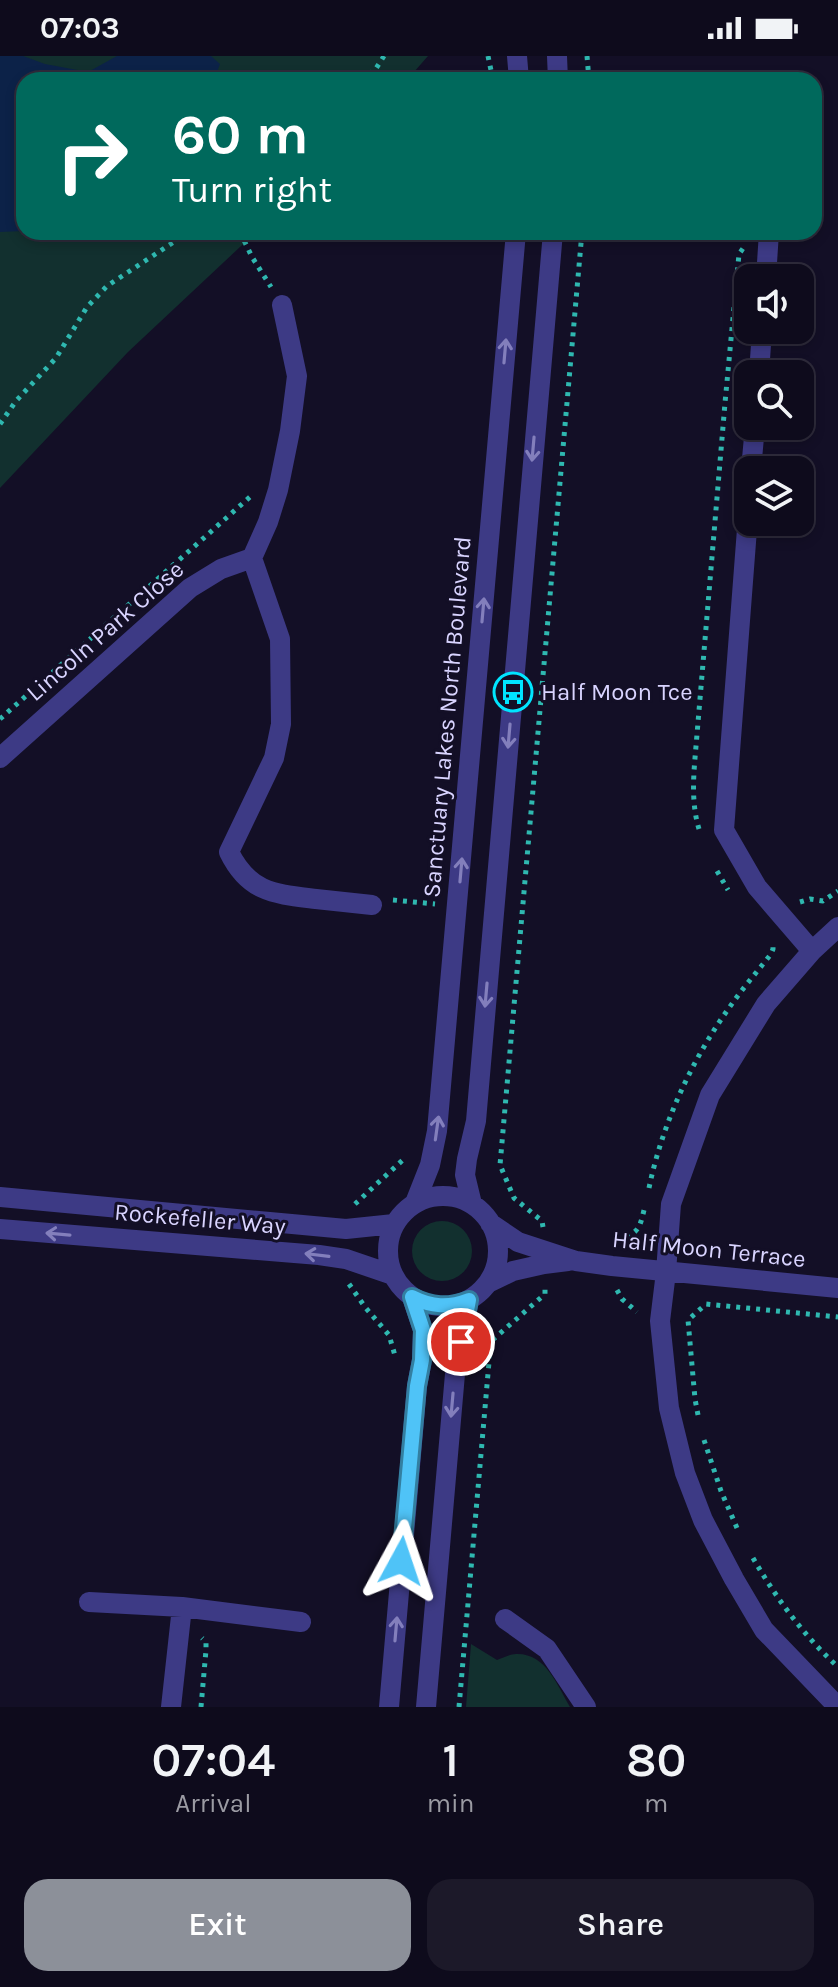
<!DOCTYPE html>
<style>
:root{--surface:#0e0b1c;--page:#1c1929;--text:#f1f3f6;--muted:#9b9ba3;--line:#2e2b3b;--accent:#8c9099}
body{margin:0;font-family:Karla,sans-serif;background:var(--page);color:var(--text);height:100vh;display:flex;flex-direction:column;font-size:30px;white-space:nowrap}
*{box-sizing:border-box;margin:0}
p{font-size:26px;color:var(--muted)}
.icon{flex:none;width:44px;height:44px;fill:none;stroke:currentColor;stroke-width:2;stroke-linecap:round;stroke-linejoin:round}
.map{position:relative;height:1651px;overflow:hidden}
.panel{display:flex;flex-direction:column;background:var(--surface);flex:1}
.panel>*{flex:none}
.banner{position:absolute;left:16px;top:16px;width:806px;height:168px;border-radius:24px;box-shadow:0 4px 12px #0003,0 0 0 2px var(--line);background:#00695c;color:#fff;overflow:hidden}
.controls{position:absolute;left:734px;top:208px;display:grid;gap:16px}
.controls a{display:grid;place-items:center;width:80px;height:80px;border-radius:16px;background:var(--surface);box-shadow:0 4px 12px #0003,0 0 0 2px var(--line);font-size:40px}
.pin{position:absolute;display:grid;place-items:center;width:68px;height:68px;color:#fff;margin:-34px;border:4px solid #fff;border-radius:50%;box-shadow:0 2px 8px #0007}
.me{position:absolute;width:88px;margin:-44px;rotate:5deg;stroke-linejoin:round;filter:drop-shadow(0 0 6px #0008)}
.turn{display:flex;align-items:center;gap:28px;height:168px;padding:0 24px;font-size:36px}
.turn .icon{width:104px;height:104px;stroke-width:2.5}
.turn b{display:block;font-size:56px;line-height:68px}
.eta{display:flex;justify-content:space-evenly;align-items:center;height:136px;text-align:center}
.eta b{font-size:48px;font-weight:600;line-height:56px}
.cta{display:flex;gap:16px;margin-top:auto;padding:16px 24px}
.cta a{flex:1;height:92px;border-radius:24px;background:var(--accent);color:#fff;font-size:32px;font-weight:600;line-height:92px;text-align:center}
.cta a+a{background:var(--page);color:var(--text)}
.status{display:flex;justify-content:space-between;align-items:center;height:56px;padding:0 40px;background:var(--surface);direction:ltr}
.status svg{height:22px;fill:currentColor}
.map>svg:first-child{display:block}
.green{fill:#12302f}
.water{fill:#0c2248}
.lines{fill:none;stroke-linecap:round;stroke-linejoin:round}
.path{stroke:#2fb8b0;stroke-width:5;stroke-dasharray:4 6;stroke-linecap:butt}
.minor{stroke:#3d3a85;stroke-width:20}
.oneway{stroke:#837fbc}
.route-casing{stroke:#337fa1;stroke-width:20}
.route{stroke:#4fc3f7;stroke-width:14}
.labels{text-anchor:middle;stroke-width:6;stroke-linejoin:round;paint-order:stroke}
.street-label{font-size:24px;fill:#d9d4ff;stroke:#130f26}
.poi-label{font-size:24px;fill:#d9d4ff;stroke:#130f26;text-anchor:start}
</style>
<div class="status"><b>07:03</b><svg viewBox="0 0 49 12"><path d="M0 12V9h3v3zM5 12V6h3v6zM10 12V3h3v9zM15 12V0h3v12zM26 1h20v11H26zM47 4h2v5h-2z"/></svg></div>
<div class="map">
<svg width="838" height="1651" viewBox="0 0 838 1651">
<rect width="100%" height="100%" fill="#130f26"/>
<path class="green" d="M0,0H428L407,24H24V176H256L128,296L0,432Z
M412 1195a30 30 0 1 1 60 0a30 30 0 1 1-60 0Z
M471,1588L497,1604C503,1602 510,1598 516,1598C546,1597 557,1629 570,1651H466Z"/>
<path class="water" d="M0,0H23L45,8L88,16L117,0H211L220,8L214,24H24V175L0,176Z"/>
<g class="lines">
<path class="path" d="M488,0L492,19
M587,0L589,24
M361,24L375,14L384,0
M240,176L252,201L271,231
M0,368L16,345L56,302L87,251L107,230L189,176
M0,663L251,440
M699,773C692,750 693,726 695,702L725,347L739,198L744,191
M717,815L728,834
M393,844L435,848
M800,846L810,843L823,845L838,835
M649,1132C662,1069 691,1005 729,952C742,933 757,916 771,898L773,893V888
M355,1148L406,1101
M543,1171L542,1165L514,1142L500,1109L582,176
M617,1185C637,1176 639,1176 644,1154
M349,1228L365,1251L389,1279L396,1303
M617,1234L622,1243L637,1256
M698,1359L695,1343L688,1264L706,1248L838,1261
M704,1384L721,1435L737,1472
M753,1502C776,1542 804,1580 838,1611
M201,1651L206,1594V1586L202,1582
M459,1651L489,1306V1287L545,1238V1229"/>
<path class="minor" d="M517,0L519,24
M557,0L558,24
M766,222L769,176
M759,318L762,274
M751,414L755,370
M748,460L724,774L757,831L812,895
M252,502L268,466L278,434L290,375L297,320L282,249
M0,702L190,532L221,513L252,502L280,583L281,668L274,702L229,796C249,837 275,838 316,843C335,845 353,847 372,849
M838,871L812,895L766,948L710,1039L671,1148L666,1216L660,1265L669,1352L685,1417L703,1464L734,1523L764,1574L838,1651
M388 1195a55 55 0 1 1 110 0a55 55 0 1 1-110 0Z
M0,1141L346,1173L394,1168
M415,1147L430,1109L437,1075L516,176
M472,1148L465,1119L467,1103L476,1065L553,176
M490,1167L518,1186L576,1205L612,1210L838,1232
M0,1173L319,1199L346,1203L393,1219
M488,1227L513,1215L544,1208L568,1205
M89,1546L182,1551L301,1566
M505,1563L547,1593L586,1651
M171,1651L182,1551
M389,1651L417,1330L422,1304L423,1274L412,1241
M426,1651L455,1318L469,1244"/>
</g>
<defs><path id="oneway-shaft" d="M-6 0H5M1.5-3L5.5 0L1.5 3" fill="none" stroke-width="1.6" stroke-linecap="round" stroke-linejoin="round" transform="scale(2)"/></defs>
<g class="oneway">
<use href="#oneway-shaft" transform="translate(505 295) rotate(-85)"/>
<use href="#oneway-shaft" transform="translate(533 393) rotate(95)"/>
<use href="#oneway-shaft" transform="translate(483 554) rotate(-85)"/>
<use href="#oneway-shaft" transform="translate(509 680) rotate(95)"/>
<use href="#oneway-shaft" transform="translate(461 814) rotate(-85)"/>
<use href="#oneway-shaft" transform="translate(486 939) rotate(95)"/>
<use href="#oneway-shaft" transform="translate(437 1072) rotate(-82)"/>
<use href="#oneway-shaft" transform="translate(58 1178) rotate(-175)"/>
<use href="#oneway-shaft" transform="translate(317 1199) rotate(-173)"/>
<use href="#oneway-shaft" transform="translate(452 1349) rotate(95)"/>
<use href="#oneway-shaft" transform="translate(396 1573) rotate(-85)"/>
</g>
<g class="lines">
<g class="route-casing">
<path id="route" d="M401,1505L417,1330L422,1304L423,1274L412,1241C432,1251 448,1252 469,1244L461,1286"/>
</g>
<use href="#route" class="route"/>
</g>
<defs>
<g id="bus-ring" transform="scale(2)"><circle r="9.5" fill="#130f26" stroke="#00e5ff" stroke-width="1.5"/><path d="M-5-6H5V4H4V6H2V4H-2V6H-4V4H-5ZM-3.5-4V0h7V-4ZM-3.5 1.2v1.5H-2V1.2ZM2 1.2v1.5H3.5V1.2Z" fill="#00e5ff"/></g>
</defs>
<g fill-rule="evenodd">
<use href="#bus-ring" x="513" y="636"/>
</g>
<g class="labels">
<g class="street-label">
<text transform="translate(105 575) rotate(-41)" y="8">Lincoln Park Close</text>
<text transform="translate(447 661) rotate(-85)" y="8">Sanctuary Lakes North Boulevard</text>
<text transform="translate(200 1163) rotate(5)" y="8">Rockefeller Way</text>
<text transform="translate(709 1193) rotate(6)" y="8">Half Moon Terrace</text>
</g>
<g class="poi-label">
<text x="541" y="644">Half Moon Tce</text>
</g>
</g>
</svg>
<div class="controls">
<a><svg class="icon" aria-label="sound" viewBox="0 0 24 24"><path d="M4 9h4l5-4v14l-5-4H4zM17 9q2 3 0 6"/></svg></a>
<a><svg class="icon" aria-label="search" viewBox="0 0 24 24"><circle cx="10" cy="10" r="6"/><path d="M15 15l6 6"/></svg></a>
<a><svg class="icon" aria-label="layers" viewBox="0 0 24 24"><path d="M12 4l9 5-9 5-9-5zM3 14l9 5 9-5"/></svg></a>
</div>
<div class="pin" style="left:461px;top:1286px;background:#d93025"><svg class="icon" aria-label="arrive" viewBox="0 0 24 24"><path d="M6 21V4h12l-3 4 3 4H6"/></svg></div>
<svg class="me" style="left:401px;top:1505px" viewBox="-20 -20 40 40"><path d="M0-17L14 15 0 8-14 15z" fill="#4fc3f7" stroke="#fff" stroke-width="4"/></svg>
<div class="banner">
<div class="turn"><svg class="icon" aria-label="right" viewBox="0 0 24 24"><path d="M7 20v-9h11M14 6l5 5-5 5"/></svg><div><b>60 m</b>Turn right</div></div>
</div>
</div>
<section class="panel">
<div class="eta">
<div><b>07:04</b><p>Arrival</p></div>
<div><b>1</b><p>min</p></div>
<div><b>80</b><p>m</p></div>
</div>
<div class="cta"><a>Exit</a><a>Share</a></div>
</section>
